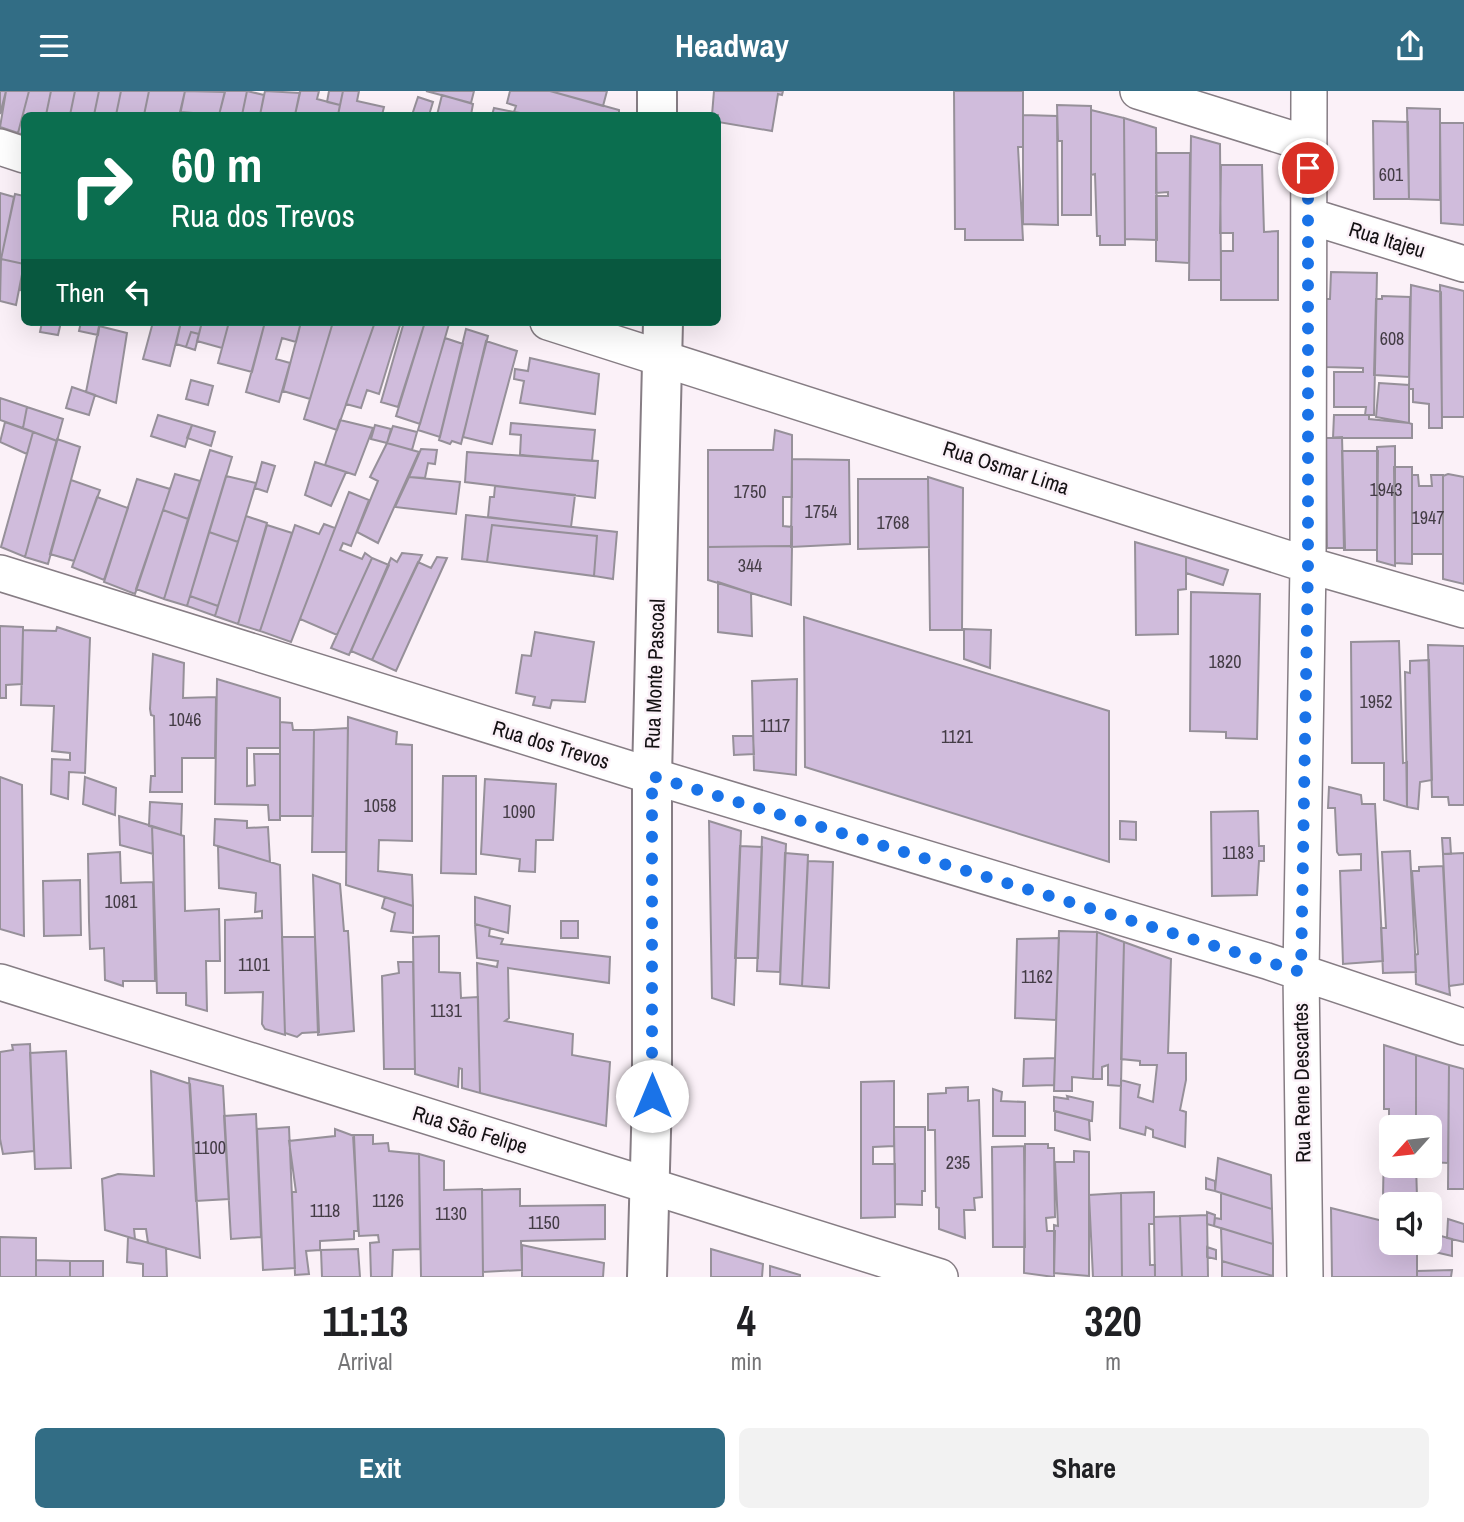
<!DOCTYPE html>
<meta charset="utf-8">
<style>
:root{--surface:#fff;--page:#f2f2f2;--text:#202124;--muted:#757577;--accent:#326d85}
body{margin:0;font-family:"Archivo Narrow",sans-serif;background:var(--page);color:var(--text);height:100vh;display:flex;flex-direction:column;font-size:26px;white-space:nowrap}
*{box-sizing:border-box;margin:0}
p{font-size:23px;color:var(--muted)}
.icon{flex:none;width:38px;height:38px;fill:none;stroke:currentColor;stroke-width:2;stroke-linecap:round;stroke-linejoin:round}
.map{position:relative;height:1186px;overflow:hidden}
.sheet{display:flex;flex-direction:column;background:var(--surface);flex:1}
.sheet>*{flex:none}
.guide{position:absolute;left:21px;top:21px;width:700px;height:214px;border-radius:10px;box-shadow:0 7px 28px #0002;background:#0b6e4f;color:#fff;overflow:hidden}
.needle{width:46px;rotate:243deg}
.fabs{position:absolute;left:1379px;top:1024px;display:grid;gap:14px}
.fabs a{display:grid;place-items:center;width:63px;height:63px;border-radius:10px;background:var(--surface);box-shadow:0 7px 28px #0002;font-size:35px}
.pin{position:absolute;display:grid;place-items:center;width:60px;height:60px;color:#fff;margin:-30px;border:4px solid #fff;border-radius:50%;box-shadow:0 2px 7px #0007}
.me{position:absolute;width:77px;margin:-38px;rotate:0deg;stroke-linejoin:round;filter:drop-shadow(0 0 5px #0008)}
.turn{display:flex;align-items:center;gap:24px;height:147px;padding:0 35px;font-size:32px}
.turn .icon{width:91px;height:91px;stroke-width:2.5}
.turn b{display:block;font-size:49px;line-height:60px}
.then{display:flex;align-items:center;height:66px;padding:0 35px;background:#0003;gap:14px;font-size:26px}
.eta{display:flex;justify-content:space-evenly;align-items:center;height:119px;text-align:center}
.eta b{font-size:42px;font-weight:700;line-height:49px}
.cta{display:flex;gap:14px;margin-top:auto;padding:14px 35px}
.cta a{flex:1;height:80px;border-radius:10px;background:var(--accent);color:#fff;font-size:28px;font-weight:700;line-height:80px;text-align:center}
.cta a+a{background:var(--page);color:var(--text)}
header{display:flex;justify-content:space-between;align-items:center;height:91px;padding:0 35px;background:var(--accent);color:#fff;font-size:32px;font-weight:700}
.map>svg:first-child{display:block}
.building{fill:#d0bcdc;stroke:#969099;stroke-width:2}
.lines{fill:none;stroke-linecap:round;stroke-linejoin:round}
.minor-casing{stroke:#867d84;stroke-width:38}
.tertiary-casing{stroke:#867d84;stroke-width:42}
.minor{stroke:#fff;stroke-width:35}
.tertiary{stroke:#fff;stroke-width:38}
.route{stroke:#1a73e8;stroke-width:12;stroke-dasharray:0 21.6}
.labels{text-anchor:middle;stroke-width:5;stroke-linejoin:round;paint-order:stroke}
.number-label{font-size:18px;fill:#433c45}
.street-label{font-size:21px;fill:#141113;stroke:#fbf1f8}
</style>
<header><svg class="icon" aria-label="menu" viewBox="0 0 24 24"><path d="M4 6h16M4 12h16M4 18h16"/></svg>Headway<svg class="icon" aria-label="share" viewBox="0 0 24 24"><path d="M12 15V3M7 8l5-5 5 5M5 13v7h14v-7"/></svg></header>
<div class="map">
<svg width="1464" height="1186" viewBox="0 0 1464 1186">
<rect width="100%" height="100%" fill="#fbf1f8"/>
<path class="building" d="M0,0H6L0,23Z
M6,0H29L18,42L0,36Z
M29,0H51L46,24H24V44L18,42Z
M51,0H75L70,24H46Z
M75,0H99L94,24H70Z
M99,0H121L116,24H94Z
M121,0H149L144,24H116Z
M149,0H185L180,24H144Z
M185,0L225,1L219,24L180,21Z
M225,0H247L242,24H219Z
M247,0L264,4L260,24H242Z
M265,0L300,2L295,24H260Z
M300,0H319L317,8L340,14L338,24H295Z
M329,0H343L340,14L327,11Z
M343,0H359L357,10L384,16L382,24H338Z
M426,0H474L471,12Z
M510,0H550L619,19V24H533L514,21L516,15L507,12Z
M550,0H607L603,15Z
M714,0H783L782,4L778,3L772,40L718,31V24H712Z
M954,0H1023V56H1018L1023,149H965V138H955Z
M442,4L473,13L471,24H437Z
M418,6L433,11L429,24H412Z
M1057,14L1091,15V124H1062V50H1058Z
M494,17L514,21L533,24H492Z
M1407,17L1440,18V109L1409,108Z
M1091,19L1124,27L1125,154H1100V145H1097L1095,83L1091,84Z
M1023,24L1057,25L1058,134L1023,133Z
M1124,27L1156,37L1157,149L1125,148Z
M1373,30L1408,31L1409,108H1374Z
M1440,32H1464V134L1441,132Z
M1191,45L1220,53L1221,189H1189Z
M1156,62H1190L1189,172L1156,170V105H1168V101L1156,102Z
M1221,74H1262L1264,141L1278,140V209H1221V160H1233V142H1220Z
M0,102L14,106L0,173Z
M15,103L24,105V173L1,168Z
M1,168L24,173L16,214L0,210Z
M24,178V200L20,199Z
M1331,181L1377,182L1374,324H1365L1366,316H1334V281H1363V277L1326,276V208H1330Z
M1411,194L1441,201L1442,337H1429V313L1413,311V298H1409Z
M1440,194L1464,200V326H1442Z
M1382,205L1410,206L1409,286L1374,284L1376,208H1382Z
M42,231H61L58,244L40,241Z
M81,231H100L98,244L79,240Z
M153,231H181L170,275L143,268Z
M181,231H202L199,243L191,241L186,256L176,253Z
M202,231H229L222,257L197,250Z
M229,231H265L252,281L218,272Z
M265,231H301L296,251L282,247L276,268L290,272L279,311L246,301Z
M301,231H333L310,308L283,300Z
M333,231H375L337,339L304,328Z
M375,231H401L379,303L367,299L361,317L346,313Z
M404,231H425L398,316L381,311Z
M425,231L449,233L420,333L396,325Z
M99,235L127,242L116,312L86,301Z
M466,238L488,245L461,353L452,350L450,353L439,349Z
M191,241L199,243L195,259L186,256Z
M445,247L463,253L440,346L418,339Z
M486,250L517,260L492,353L463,346Z
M530,267L599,283L595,323L520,312L524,290L514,288L515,278L528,280Z
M191,289L213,295L208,314L186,308Z
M1379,292L1409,294V332L1376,326Z
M72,296L95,304L89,324L66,317Z
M0,307L27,316L23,337L0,329Z
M27,316L63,328L57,350L23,337Z
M158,324L192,334L185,356L151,345Z
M1334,324H1369V328L1409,332L1412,333V347H1333Z
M340,329L373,337L355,384L325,374Z
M5,331L33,341L27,363L0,351Z
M511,332L595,339L592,370L520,364L521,344L510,343Z
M192,334L215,341L211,355L187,347Z
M375,334L391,338L387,352L371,348Z
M393,335L417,341L412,359L387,352Z
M775,339L792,344V406H783V435L792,436V455L708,456V359H773Z
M33,341L57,350L25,466L1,456Z
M1342,346L1345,457H1327L1326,347Z
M57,348L80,356L48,473L25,466Z
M387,352L419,361L378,452L357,441L378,390L370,386Z
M1395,355V475L1377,470V356Z
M421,358L437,359L435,373L428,372L425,387L409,386Z
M210,359L232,366L187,515L164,508Z
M1342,360H1378L1377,459H1344Z
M467,361L598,370L595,407L465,391Z
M792,368L849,369L850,453L791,456Z
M262,371L275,375L267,401L255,397Z
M315,371L346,381L331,415L305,404Z
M1394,376H1412V473L1395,472Z
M175,383L200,390L188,428L163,419Z
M1448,383L1464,386V493L1443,488V385Z
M1412,384H1418L1419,395H1432L1431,384H1443V463H1412Z
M226,385L256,392L238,451L209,441Z
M409,386L460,391L456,423L395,416Z
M928,386L963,397L962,539H930Z
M137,388L170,398L135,503L104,491Z
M858,388H928L929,456L858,458Z
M71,389L100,399L74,470L50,463Z
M495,395L575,404L571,436L488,426L490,406H494Z
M349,401L369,409L351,455L343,452L340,459L362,468L365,462L372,467L337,544L300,528Z
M97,406L128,417L104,489L72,476Z
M163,419L188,428L164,508L136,498Z
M466,424L617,441L613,488L594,485L597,445L492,434L487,471L462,468Z
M246,425L267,432L238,533L215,525Z
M324,433L335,437L291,551L260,540L295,434L319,443Z
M267,434L292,442L260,540L238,533Z
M492,434L597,445L594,485L487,471Z
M209,441L238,451L218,515L190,505Z
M1135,451L1186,466V498L1178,499V543L1136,544Z
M792,455L791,514L708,489V456Z
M402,462L422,464L372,569L351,560L391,467L397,471Z
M437,466L447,467L396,580L372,569L418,471L431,477Z
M1186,466L1228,479L1223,494L1186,482Z
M372,467L389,474L349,564L331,557Z
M718,491L751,502L752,545L718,541Z
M1191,501L1260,503L1257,648L1226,647V641L1190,640Z
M190,505L218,515L215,525L187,515Z
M804,526L1109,620V771L805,676Z
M0,535L23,536V539L22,593L6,594V607H0Z
M57,536L90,547L85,682L69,681L68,708L51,703L52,668L70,669V662L52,660L54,615L21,614L23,539L56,540Z
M964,538L991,539L990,577L964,568Z
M535,541L594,551L585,611L552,609L550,617L533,614L535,606L516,602L522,564L531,565Z
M1399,550L1403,672L1407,671V716L1384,709V672H1352L1351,551Z
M1428,554L1464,555V714H1449L1448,706H1432Z
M153,563L184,572L183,607L216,606L215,667H182V701H150L151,685H155L154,625L151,624L150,618Z
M1429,569L1432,689L1420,691L1418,718L1407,716L1405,581L1410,582V570Z
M217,588L280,607V657H247V695L255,694L254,663H280V729H269L268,714L215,713Z
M797,588L796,684L754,679L752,590Z
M348,626L397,641L396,653L412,654V750L379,749L378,780L412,784L413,815L346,794Z
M280,631L292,632L293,639H314L313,725H280Z
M348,637L346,761H312L314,639Z
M733,645H753L754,663L734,664Z
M443,685H476V783L441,782Z
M0,686L22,694L24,845L0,838Z
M85,686L116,697L115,724L83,713Z
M485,688L556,693L553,749H536L535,781L519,780L520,768L481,763Z
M1329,696L1361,704L1362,713H1375L1383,870L1343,873L1340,780L1361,779V763L1339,764L1337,761L1335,717H1328Z
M150,711L182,713L181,744L149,735Z
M1255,720H1258L1259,755H1264V770H1259L1257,804L1212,805L1211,721Z
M119,725L152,735L153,763L120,754Z
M215,728L247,730V737L268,736L270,771L214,754Z
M709,730L741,740L734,914L712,907Z
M1120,730L1136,731V749L1120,748Z
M152,735L184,745L185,820L219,818L220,870H206L207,920L186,914V902H157Z
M762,746L786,753L780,881L757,880Z
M1442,747H1450L1451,763H1443Z
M218,755L280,774L285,944L265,938L262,933L263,901L225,902V829L262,827V820L255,821L256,802L219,797Z
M740,755L762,756L758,867H735Z
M1410,760L1416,881L1383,882L1381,837H1386L1382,761Z
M120,761L121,792L153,791L155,890H123V895L105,889L104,857L90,858L89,830L88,763Z
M785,762L808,764L802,895L780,893Z
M1464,762V893L1449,895L1443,763Z
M808,770L833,771L829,897L802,895Z
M1443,775L1449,895L1450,904L1416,893L1415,864L1418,863L1412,780H1419V776Z
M313,784L340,793L344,840H348L354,940L318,944Z
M80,789L81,844L44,845L43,790Z
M385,806L413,815V842L391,840L395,822L382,817Z
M475,806L510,815L508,842L475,833Z
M561,830H578V847H561Z
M475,833L490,837L489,845L503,848L501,853L610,866L609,892L508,877L509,927L505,930L573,943L572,964L610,971L606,1035L480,1002L477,872L497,876L498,870L477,867Z
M1059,840L1097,841L1093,988L1072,986V1000H1054Z
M1097,841L1124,851L1121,995L1108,994V974L1102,976V988H1093Z
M439,845V881L460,882L461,907L478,906L480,1002L462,997V978L459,977L458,996L415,983L413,846Z
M282,846H315L319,941L302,942L297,946L285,942Z
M1059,847L1056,929L1015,927L1017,848Z
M1124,851L1171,868L1168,962H1186V989L1180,1019L1186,1021L1185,1056L1153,1046V1039L1146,1036L1145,1044L1120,1037L1121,989L1140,994L1138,1006L1153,1011L1157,974H1140V970L1121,968Z
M398,871H413L415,978H384L382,885L399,882Z
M30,953L34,1060L3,1063L0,1048V961L13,959L12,954Z
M1384,954L1416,964V1036H1391V1074H1416L1417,1106H1383L1384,1054H1389V1018H1384Z
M66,960L71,1077L35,1078L30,962Z
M1416,964L1449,974L1448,1072L1430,1071V1036H1416Z
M1055,967L1054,994L1023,995L1024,968Z
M1449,974L1464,978V1098H1448Z
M151,980L190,993L200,1167L148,1152L146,1138H134L135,1148L105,1139L102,1088L118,1083L154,1085Z
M189,987L223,995L229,1108L196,1110Z
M894,990V1055L873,1056V1073H895V1126L861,1127V991Z
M968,996V1010L979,1009L982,1106L974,1107L975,1119H964L965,1147L939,1138V1117L936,1116L935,1039H928V1003L946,1002V997Z
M993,998L1002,1001L1001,1010L1025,1011V1045H993Z
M1067,1005L1093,1011L1092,1030L1054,1020V1006L1068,1008Z
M1055,1020L1089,1029L1090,1049L1055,1039Z
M256,1023L261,1146L231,1148L224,1025Z
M289,1036L295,1177L263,1179L257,1038Z
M894,1036H925V1100H922V1114L895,1113Z
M335,1038L354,1045L358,1140H354V1148L320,1150V1159L306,1160L309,1183L295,1184L292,1101H296L289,1050L335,1045Z
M353,1044H373V1053L388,1052L389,1060L419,1063L420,1158L393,1159L392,1186H371L370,1152L379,1151L378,1144L359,1145Z
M1025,1053H1048V1057H1054L1055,1126L1046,1127L1047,1140H1055L1054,1186L1024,1182Z
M1024,1055L1025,1156H993L992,1056Z
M1074,1060L1089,1061V1185L1054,1182V1134L1058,1135L1055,1071H1074Z
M419,1063L444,1070V1099L482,1098L483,1186H421Z
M1218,1067L1271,1084L1272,1118L1215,1100Z
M1206,1087L1215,1090V1100L1206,1098Z
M520,1098V1115L605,1114V1148L521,1150L522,1179L483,1181L482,1099Z
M1154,1101V1133H1149L1150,1174H1155V1186H1122L1121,1102Z
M1121,1102L1122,1186H1093L1089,1104Z
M1221,1102L1272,1118L1273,1153L1214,1135L1215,1127L1221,1128Z
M1331,1117L1391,1132V1152H1417V1186H1332Z
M1207,1121L1215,1124L1214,1135L1207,1133Z
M1207,1124L1208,1186H1182L1180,1125Z
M1180,1125L1182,1186H1155L1154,1126Z
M1448,1128L1464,1133V1151L1447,1147Z
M1221,1137L1273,1153V1185L1222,1170Z
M1430,1142L1452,1148V1165L1426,1159Z
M0,1146L36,1147V1186H0Z
M128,1146L166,1157L167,1186H143V1173L127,1171Z
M522,1154L604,1172L603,1186H522Z
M1207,1156L1216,1159V1168L1207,1166Z
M358,1158L360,1186H322L321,1159Z
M711,1158L763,1173L762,1186H711Z
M36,1169L70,1170V1186H36Z
M70,1170H103V1186H70Z
M1222,1170L1273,1185V1186H1222Z
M770,1175L800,1184V1186H770Z
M1452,1179L1451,1186H1417V1180Z"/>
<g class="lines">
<g class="minor-casing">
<path id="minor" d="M1138,0L1308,53
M0,56L24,64
M1309,125L1464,173
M548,231L1308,474L1464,519
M0,482L652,685L1267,870L1464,936
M0,891L940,1186
M1305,1186L1301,881L1308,474L1309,0"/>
</g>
<g class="tertiary-casing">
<path id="tertiary" d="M657,0V24
M647,1186L652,1005V685L663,231"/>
</g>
<use href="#minor" class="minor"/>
<use href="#tertiary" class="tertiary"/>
</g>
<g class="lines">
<path class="route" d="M652,1005V685L1301,881L1308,474V77"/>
</g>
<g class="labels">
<g class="number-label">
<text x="1391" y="90">601</text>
<text x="1392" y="254">608</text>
<text x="1386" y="405">1943</text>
<text x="750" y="407">1750</text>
<text x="821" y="427">1754</text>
<text x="1428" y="433">1947</text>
<text x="893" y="438">1768</text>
<text x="750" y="481">344</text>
<text x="1225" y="577">1820</text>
<text x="1376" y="617">1952</text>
<text x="185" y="635">1046</text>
<text x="775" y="641">1117</text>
<text x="957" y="652">1121</text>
<text x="380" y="721">1058</text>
<text x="519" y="727">1090</text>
<text x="1238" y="768">1183</text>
<text x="121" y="817">1081</text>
<text x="254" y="880">1101</text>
<text x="1037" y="892">1162</text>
<text x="446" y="926">1131</text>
<text x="210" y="1063">1100</text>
<text x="958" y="1078">235</text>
<text x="388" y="1116">1126</text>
<text x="325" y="1126">1118</text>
<text x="451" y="1129">1130</text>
<text x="544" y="1138">1150</text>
</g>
<g class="street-label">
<text transform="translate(1387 149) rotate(17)" y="7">Rua Itajeu</text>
<text transform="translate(1006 377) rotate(18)" y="7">Rua Osmar Lima</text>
<text transform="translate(655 583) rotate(-88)" y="7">Rua Monte Pascoal</text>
<text transform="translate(551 654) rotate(17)" y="7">Rua dos Trevos</text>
<text transform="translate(1302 992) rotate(-91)" y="7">Rua Rene Descartes</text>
<text transform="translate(470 1039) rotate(17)" y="7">Rua São Felipe</text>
</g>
</g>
</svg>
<div class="fabs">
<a><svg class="needle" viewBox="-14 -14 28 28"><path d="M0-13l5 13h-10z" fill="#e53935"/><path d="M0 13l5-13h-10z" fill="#757577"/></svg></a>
<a><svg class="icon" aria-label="sound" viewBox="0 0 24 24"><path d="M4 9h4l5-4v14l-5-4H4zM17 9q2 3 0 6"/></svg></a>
</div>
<div class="pin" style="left:1308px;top:77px;background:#d93025"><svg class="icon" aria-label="arrive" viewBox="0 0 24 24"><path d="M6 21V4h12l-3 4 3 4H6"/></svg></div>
<svg class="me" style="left:652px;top:1005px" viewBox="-20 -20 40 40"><circle r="19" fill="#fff"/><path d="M0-13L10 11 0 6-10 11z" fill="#1a73e8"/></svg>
<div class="guide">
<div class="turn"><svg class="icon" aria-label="right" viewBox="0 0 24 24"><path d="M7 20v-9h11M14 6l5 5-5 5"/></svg><div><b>60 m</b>Rua dos Trevos</div></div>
<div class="then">Then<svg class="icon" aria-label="left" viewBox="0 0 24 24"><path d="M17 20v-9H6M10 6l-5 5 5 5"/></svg></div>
</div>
</div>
<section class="sheet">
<div class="eta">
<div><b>11:13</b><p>Arrival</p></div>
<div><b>4</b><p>min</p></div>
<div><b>320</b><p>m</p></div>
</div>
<div class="cta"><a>Exit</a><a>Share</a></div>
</section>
